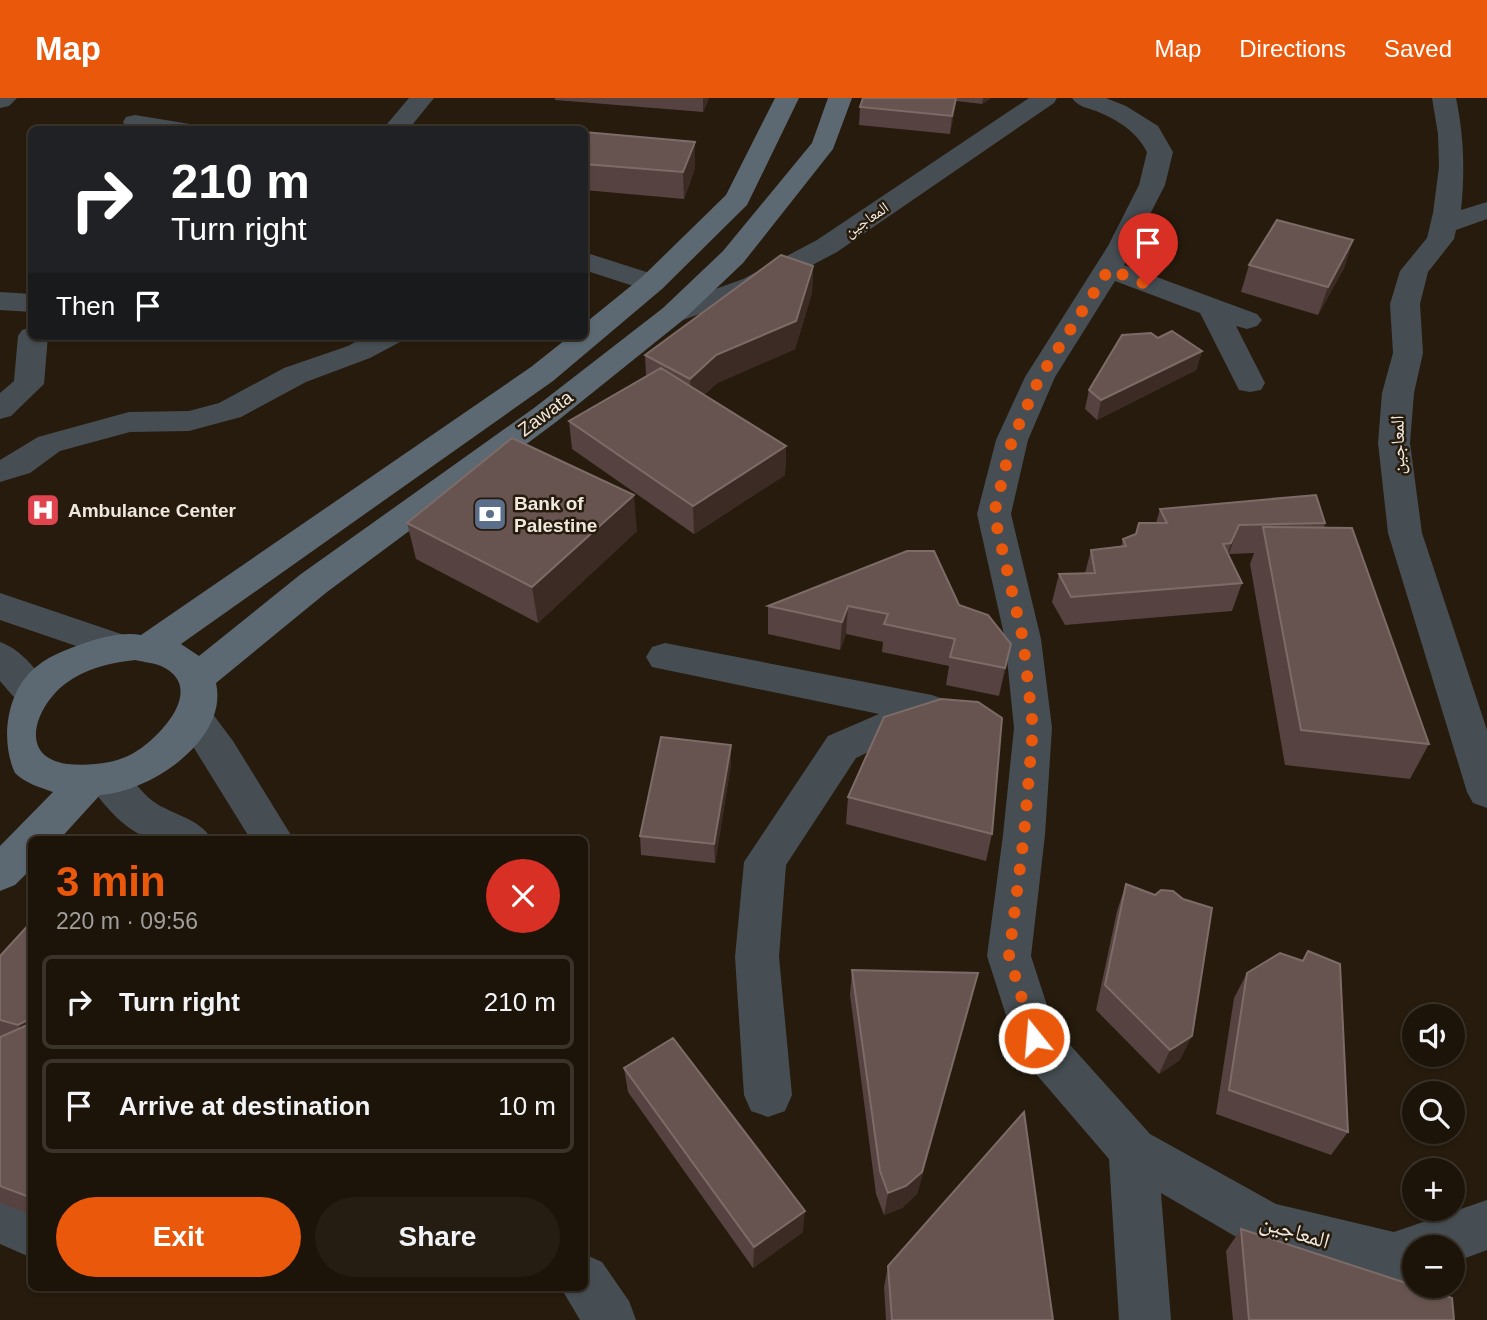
<!DOCTYPE html>
<meta charset="utf-8">
<style>
:root{--surface:#1c1409;--page:#251d12;--text:#f1f3f6;--muted:#a09e9c;--line:#3a332a;--accent:#ea580c}
body{margin:0;font-family:Helvetica,"Noto Naskh Arabic",sans-serif;background:var(--page);color:var(--text);height:100vh;display:flex;flex-direction:column;font-size:26px;white-space:nowrap}
*{box-sizing:border-box;margin:0}
p{font-size:23px;color:var(--muted)}
.icon{flex:none;width:38px;height:38px;fill:none;stroke:currentColor;stroke-width:2;stroke-linecap:round;stroke-linejoin:round}
.map{position:relative;flex:1;overflow:hidden}
.drawer{position:absolute;left:28px;top:738px;width:560px;height:455px;display:flex;flex-direction:column;background:var(--surface);border-radius:10px;box-shadow:0 2px 5px #0004,0 0 0 2px var(--line)}
.drawer>*{flex:none}
.guide{position:absolute;left:28px;top:28px;width:560px;height:214px;border-radius:10px;box-shadow:0 2px 5px #0004,0 0 0 2px var(--line);background:#202124;color:#fff;overflow:hidden}
.fabs{position:absolute;left:1402px;top:906px;display:grid;gap:14px}
.fabs a{display:grid;place-items:center;width:63px;height:63px;border-radius:50%;background:var(--surface);box-shadow:0 2px 5px #0004,0 0 0 2px var(--line);font-size:35px}
.pin{position:absolute;display:grid;place-items:center;width:60px;height:60px;color:#fff;margin:-72px -30px;border-radius:50% 50% 50% 0;rotate:-45deg;box-shadow:0 0 7px #0007}
.pin .icon{rotate:45deg}
.me{position:absolute;width:77px;margin:-38px;rotate:343deg;stroke-linejoin:round;filter:drop-shadow(0 0 5px #0008)}
.turn{display:flex;align-items:center;gap:24px;height:147px;padding:0 28px;font-size:32px}
.turn .icon{width:91px;height:91px;stroke-width:2.5}
.turn b{display:block;font-size:49px;line-height:60px}
.then{display:flex;align-items:center;height:66px;padding:0 28px;background:#0003;gap:14px;font-size:26px}
.round{display:grid;place-items:center;flex:none;width:74px;height:74px;border-radius:37px;background:var(--page)}
.summary{display:flex;align-items:center;justify-content:space-between;height:119px;padding:0 28px}
h1{font-size:42px;font-weight:600;line-height:52px;color:var(--accent)}
.action{display:flex;gap:14px;margin-top:auto;padding:14px 28px}
.action a{flex:1;height:80px;border-radius:42px;background:var(--accent);color:#fff;font-size:28px;font-weight:600;line-height:80px;text-align:center}
.action a+a{background:var(--page);color:var(--text)}
ul{padding:0;list-style:none}
li{display:flex;align-items:center;gap:21px;height:94px;margin:0 14px 10px;padding:0 14px;border:4px solid var(--line);border-radius:10px}
li div{flex:1}
li b{display:block;font-size:26px}
li em{font-style:normal}
header{display:flex;align-items:center;gap:42px;box-sizing:border-box;height:98px;padding:0 35px;background:var(--accent);color:#fff}
header strong{font-size:33px}
nav{display:flex;gap:38px;margin-inline-start:auto;font-size:24px}
.map>svg:first-child{display:block}
.lines{fill:none;stroke-linecap:round;stroke-linejoin:round}
.minor{fill:#464e53;fill-rule:evenodd}
.tertiary{fill:#464e53;fill-rule:evenodd}
.secondary{fill:#5c6972;fill-rule:evenodd}
.wall{fill:#564240}
.shaded-wall{fill:#3c2b24}
.building{fill:#675451;stroke:#7c6b67;stroke-width:2}
.route{stroke:#ea580c;stroke-width:12;stroke-dasharray:0 21.6}
.labels{text-anchor:middle;stroke-width:5;stroke-linejoin:round;paint-order:stroke}
.far-street-label{font-size:16px;fill:#efe8de;stroke:#261b0c}
.street-label{font-size:19px;fill:#efe8de;stroke:#261b0c}
.poi-label{font-size:19px;font-weight:bold;fill:#efe8de;stroke:#261b0c;text-anchor:start}
.near-street-label{font-size:23px;fill:#efe8de;stroke:#261b0c}
</style>
<header>
<strong>Map</strong>
<nav><a>Map</a><a>Directions</a><a>Saved</a></nav>
</header>
<div class="map">
<svg width="1487" height="1222" viewBox="0 0 1487 1222">
<rect width="100%" height="100%" fill="#261b0c"/>
<g class="lines">
<path class="minor" d="M0,0H17L9,8L0,10Z
M409,0H434L408,32H382Z
M1029,0H1057L1054,5L837,154L763,193L683,222L673,225L663,222L658,216L663,210L743,181L817,142Z
M1072,0H1106L1126,8L1158,28L1173,54L1165,87L1124,167L1257,216L1262,222L1257,228L1247,231L1236,228L1265,285L1261,292L1250,294L1239,292L1200,215L1115,183L1055,279L1028,342L1011,416L1041,541L1052,630L1045,737L1031,858L1054,929L1150,1036L1276,1106L1394,1134L1487,1102V1152L1452,1165V1150H1414V1179L1394,1186L1268,1154L1250,1147L1161,1095L1171,1222H1119L1109,1061L1018,955L987,858L1003,737L1014,630L1005,541L977,416L996,342L1025,279L1108,148L1139,87L1147,54C1136,33 1118,22 1096,13C1087,10 1077,8 1072,0Z
M1432,0H1456C1464,39 1465,73 1461,112L1487,104V121L1456,132L1454,141L1428,174L1420,206L1423,255L1414,295L1410,345L1422,435L1487,632V710L1473,705L1467,694L1388,435L1378,345L1382,295L1393,255L1390,206L1400,173L1427,140L1433,115L1439,69L1438,36Z
M135,17L196,27L199,32L126,29L123,24L126,19Z
M584,154L662,179L666,185L662,191L652,194L584,172Z
M0,194L32,196V214L0,212Z
M32,229V238H48L44,286L11,318L0,321V295L14,283L18,238L22,232Z
M366,238H404L400,244L370,260L306,284L241,319L189,333L130,334L60,353L30,375L0,384V362L38,339L118,317L129,314L189,313L219,305L284,270L348,248Z
M665,545L932,597L946,602L951,612L941,625L893,642L856,660L786,767L779,859L792,997L785,1013L768,1019L751,1013L744,997L735,859L744,764L828,638L879,616L652,569L646,559L652,549Z
M195,606L209,611L233,643L294,742H251L176,621L181,611Z
M107,665C127,672 134,686 149,700C168,717 199,718 212,742C194,742 174,745 156,742C129,738 99,704 87,681L93,670Z
M0,1094L32,1108V1160L0,1146Z
M584,1156L602,1164L629,1203L636,1222H580L561,1190H584Z"/>
<path class="tertiary" d="M0,495L133,540L139,550L133,560L120,563L0,522Z
M0,544C21,551 40,575 51,594L45,604C20,612 15,600 0,583Z"/>
<path class="secondary" d="M775,0H799L747,107L662,191L553,283L181,546L199,558L301,476L534,310L663,210L723,153L812,45L828,0H852L833,51L743,165L683,222L556,324L327,494L216,585C229,642 150,694 100,697L59,742H32V770L15,787L0,793V748L53,694C39,689 25,685 15,675C0,643 6,593 36,569C53,555 73,549 94,542C108,538 126,534 141,537L531,269L570,238H584V226L642,179L726,97ZM135,562C143,564 154,565 161,568C209,590 157,643 130,657C112,666 87,668 67,666C16,659 37,607 65,586C86,570 109,565 135,562Z"/>
</g>
<path class="wall" d="M555,0H709L703,14L555,2Z
M863,0H991L982,6L956,3L950,36L859,27L860,9Z
M584,34L695,70L684,101L584,92Z
M1353,142L1344,170L1318,217L1241,194L1249,167Z
M813,168L812,195L795,251L717,285L704,297L786,348L785,377L694,436L572,351L569,323L646,278L645,257Z
M1158,240L1202,253L1196,272L1097,322L1085,311L1089,292Z
M1160,411L1325,425L1324,430L1429,646L1410,681L1285,667L1250,466L1254,455L1229,456V457L1242,485L1232,513L1065,527L1052,504L1059,476L1085,475L1091,452L1121,449L1123,441L1136,436L1156,425Z
M407,425L637,433L538,525L416,461Z
M959,507L1011,546L999,598L946,587L949,568L882,554L883,544L846,536L840,552L768,536V508Z
M731,647V666L715,765L641,757L640,738Z
M848,699L992,736L986,763L846,726Z
M1126,786L1180,962L1159,976L1096,912L1117,813Z
M32,823V1117L0,1105V858Z
M852,872L972,900L917,1096L902,1110L884,1117L876,1096L850,897Z
M1247,875L1348,1034L1331,1057L1216,1016L1234,900Z
M624,970L803,1134L753,1170L628,994Z
M1241,1131L1454,1222H1233L1226,1153Z
M888,1168L1053,1222H886L884,1189Z"/>
<path class="shaded-wall" d="M703,0H709L703,14Z
M956,0L955,11L950,36L952,18Z
M983,0H991L982,6Z
M695,44V70L684,101L683,74Z
M1353,142L1344,170L1318,217L1328,189Z
M813,168L812,195L795,251L717,285L691,309L690,281Z
M1202,253L1196,272L1097,322L1101,302Z
M786,348L785,377L694,436L693,408Z
M634,397L637,433L538,525L532,489Z
M1239,427L1229,456L1222,473L1231,445Z
M848,508L846,536L840,552L842,524Z
M1011,546L1005,574L999,598L1005,570Z
M731,647V666L715,765L714,746Z
M978,875L972,900L917,1096L902,1110L884,1117L888,1095Z
M32,920V944L18,927Z
M1192,938L1180,962L1159,976L1170,952Z
M805,1113L803,1134L753,1170L754,1149Z"/>
<path class="building" d="M863,0H956L952,18L860,9Z
M420,29L445,32H418Z
M584,34L695,44L683,74L584,66Z
M1277,122L1353,142L1328,189L1249,167Z
M781,157L813,168L796,223L716,257L690,281L645,257Z
M1172,233L1202,253L1101,302L1089,292L1122,237L1151,235L1158,240Z
M661,270L786,348L693,408L569,323Z
M512,340L634,397L532,489L407,425Z
M1316,397L1325,425L1239,427L1231,445L1223,446L1242,485L1071,499L1059,476L1095,475L1091,452L1126,448L1123,441L1136,436L1139,425H1167L1160,411Z
M1263,429L1352,430L1429,646L1301,632Z
M907,453H934L959,507L988,517L1011,546L1005,570L950,559L955,541L884,526L888,516L848,508L842,524L768,508Z
M941,601L978,604L1002,620L992,736L848,699L884,619Z
M661,639L731,647L714,746L640,738Z
M1126,786L1155,797L1161,792L1173,793L1183,801L1212,810L1192,938L1170,952L1105,887Z
M32,823V920L18,927L0,922V858Z
M1308,853L1340,866L1348,1034L1229,992L1247,875L1280,855L1303,863Z
M852,872L978,875L922,1074L906,1088L888,1095L880,1073Z
M32,925V1100L0,1088V939Z
M673,940L805,1113L754,1149L624,970Z
M1024,1014L1053,1222H892L888,1168Z
M1241,1131L1452,1200L1454,1222H1249Z"/>
<g class="lines">
<path class="route" d="M1034,940L1009,858L1024,737L1033,630L1023,541L994,416L1012,342L1040,279L1109,171L1148,187"/>
</g>
<defs>
<g id="hospital-square" transform="scale(1.75)"><rect x="-9" y="-9" width="18" height="18" rx="4" fill="#e0444e" stroke="#261b0c"/><path d="M-5-5h3v3.5h4V-5h3V5h-3V1.5h-4V5h-3Z" fill="#fff"/></g>
<g id="bank-square" transform="scale(1.75)"><rect x="-9" y="-9" width="18" height="18" rx="4" fill="#5c6f8a" stroke="#261b0c"/><path d="M-6-4H6V4H-6ZM0-2.3a2.3 2.3 0 1 0 0 4.6a2.3 2.3 0 1 0 0-4.6Z" fill="#fff"/></g>
</defs>
<g fill-rule="evenodd">
<use href="#hospital-square" x="43" y="412"/>
<use href="#bank-square" x="490" y="416"/>
</g>
<g class="labels">
<g class="far-street-label">
<text transform="translate(866 121) rotate(-34)" y="6">المعاجين</text>
</g>
<g class="street-label">
<text transform="translate(545 315) rotate(-37)" y="7">Zawata</text>
<text transform="translate(1397 347) rotate(-91)" y="7">المعاجين</text>
</g>
<g class="poi-label">
<text x="514" y="412">Bank of<tspan x="514" dy="22">Palestine</tspan></text>
<text x="68" y="419">Ambulance Center</text>
</g>
<g class="near-street-label">
<text transform="translate(1295 1133) rotate(17)" y="8">المعاجين</text>
</g>
</g>
</svg>
<div class="fabs">
<a><svg class="icon" aria-label="sound" viewBox="0 0 24 24"><path d="M4 9h4l5-4v14l-5-4H4zM17 9q2 3 0 6"/></svg></a>
<a><svg class="icon" aria-label="search" viewBox="0 0 24 24"><circle cx="10" cy="10" r="6"/><path d="M15 15l6 6"/></svg></a>
<a>+</a>
<a>−</a>
</div>
<div class="pin" style="left:1148px;top:187px;background:#d93025"><svg class="icon" aria-label="arrive" viewBox="0 0 24 24"><path d="M6 21V4h12l-3 4 3 4H6"/></svg></div>
<svg class="me" style="left:1034px;top:940px" viewBox="-20 -20 40 40"><circle r="17" fill="#ea580c" stroke="#fff" stroke-width="3"/><path d="M0-11L8 9 0 5-8 9z" fill="#fff"/></svg>
<div class="guide">
<div class="turn"><svg class="icon" aria-label="right" viewBox="0 0 24 24"><path d="M7 20v-9h11M14 6l5 5-5 5"/></svg><div><b>210 m</b>Turn right</div></div>
<div class="then">Then<svg class="icon" aria-label="arrive" viewBox="0 0 24 24"><path d="M6 21V4h12l-3 4 3 4H6"/></svg></div>
</div>
<section class="drawer">
<div class="summary"><div><h1>3 min</h1><p>220 m · 09:56</p></div><a class="round" style="background:#d93025;color:#fff"><svg class="icon" aria-label="close" viewBox="0 0 24 24"><path d="M6 6l12 12M18 6L6 18"/></svg></a></div>
<ul>
<li><svg class="icon" aria-label="right" viewBox="0 0 24 24"><path d="M7 20v-9h11M14 6l5 5-5 5"/></svg><div><b>Turn right</b></div><em>210 m</em></li>
<li><svg class="icon" aria-label="arrive" viewBox="0 0 24 24"><path d="M6 21V4h12l-3 4 3 4H6"/></svg><div><b>Arrive at destination</b></div><em>10 m</em></li>
</ul>
<div class="action"><a>Exit</a><a>Share</a></div>
</section>
</div>
